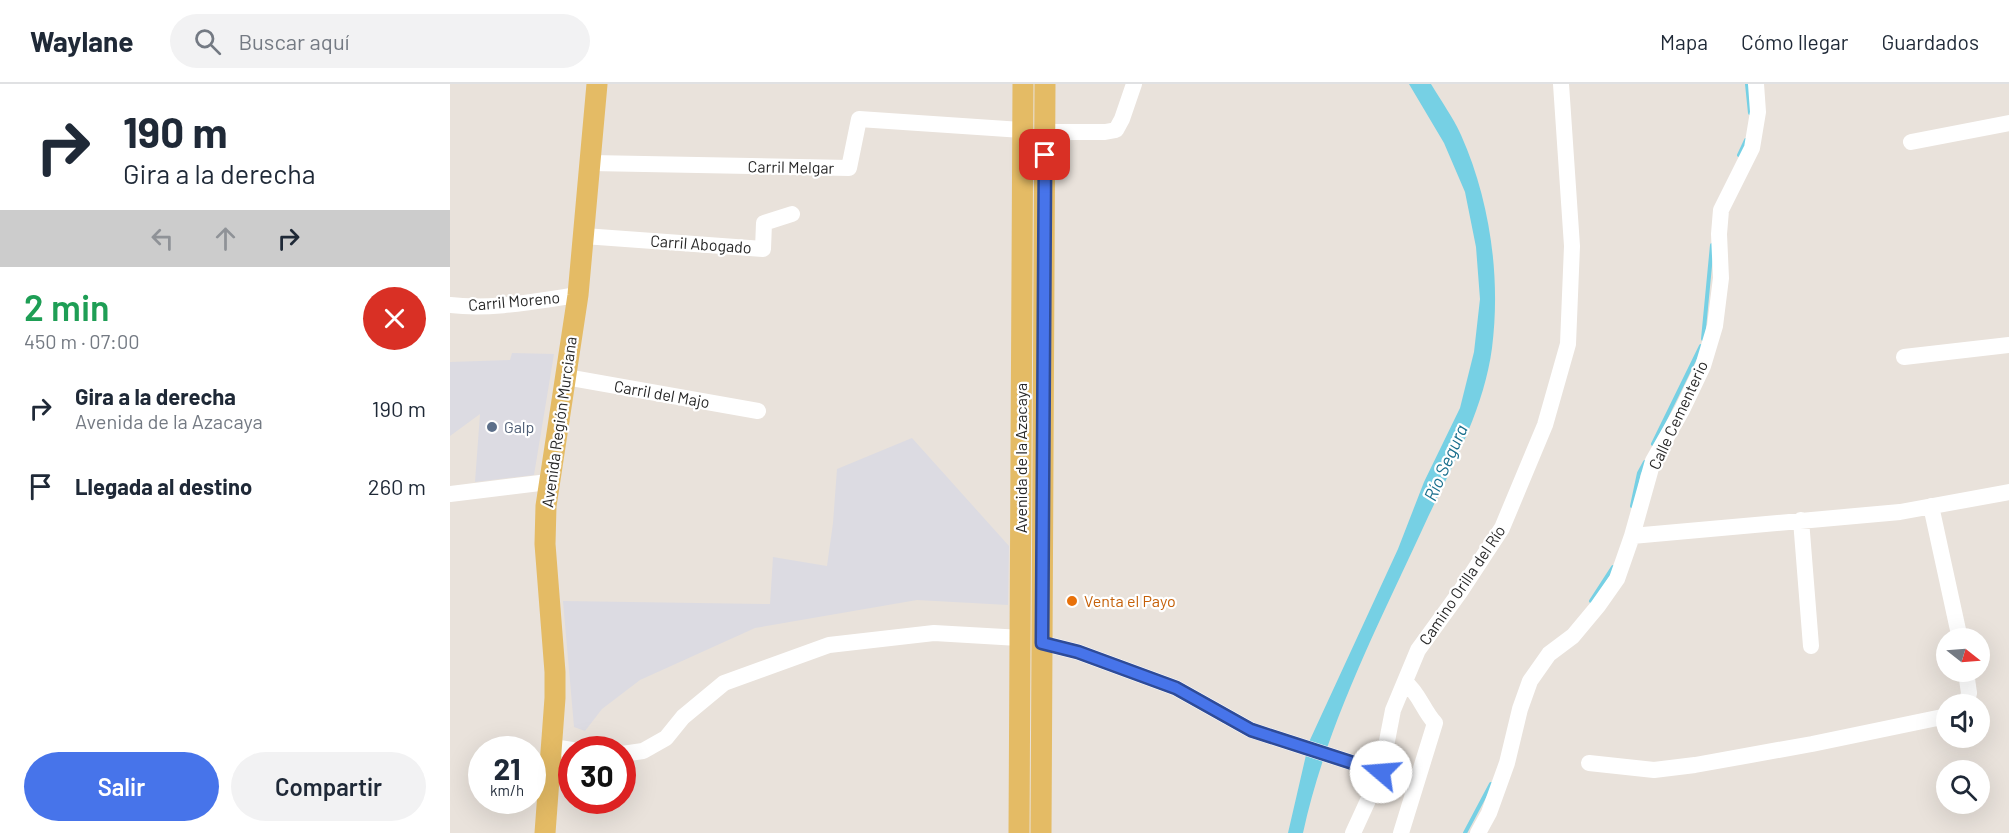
<!DOCTYPE html>
<html lang="es">
<meta charset="utf-8">
<style>
:root{--surface:#fff;--page:#f2f2f3;--text:#1f2937;--muted:#747a83;--line:#e0e1e3;--accent:#4774ea}
body{margin:0;font-family:Barlow,sans-serif;background:var(--page);color:var(--text);height:100vh;display:flex;flex-direction:column;font-size:22px;white-space:nowrap}
*{box-sizing:border-box;margin:0}
p{font-size:20px;color:var(--muted)}
.icon{flex:none;width:33px;height:33px;fill:none;stroke:currentColor;stroke-width:2;stroke-linecap:round;stroke-linejoin:round}
.map{position:relative;flex:1;overflow:hidden}
.side{display:flex;flex-direction:column;background:var(--surface);width:450px}
.side>*{flex:none}
.banner{background:#fff;color:var(--text);overflow:hidden}
.needle{width:39px;rotate:107deg}
.tools{position:absolute;left:1486px;top:544px;display:grid;gap:12px}
.tools a{display:grid;place-items:center;width:54px;height:54px;border-radius:50%;background:var(--surface);box-shadow:0 6px 24px #0002;font-size:30px}
.speed{position:absolute;left:18px;top:652px;display:flex;gap:12px;font-size:30px;font-weight:700;text-align:center}
.speed>*{display:grid;place-content:center;width:78px;height:78px;border-radius:50%;background:var(--surface);box-shadow:0 6px 24px #0002;line-height:1}
.speed small{font-size:15px;font-weight:400}
.speed .limit{border:9px solid #d22;background:#fff;color:#111}
.pin{position:absolute;display:grid;place-items:center;width:51px;height:51px;color:#fff;margin:-26px;border-radius:12px;box-shadow:0 3px 9px #0006}
.me{position:absolute;width:66px;margin:-33px;rotate:288deg;stroke-linejoin:round;filter:drop-shadow(0 0 4px #0008)}
.turn{display:flex;align-items:center;gap:21px;height:126px;padding:0 24px;font-size:27px}
.turn .icon{width:78px;height:78px;stroke-width:2.5}
.turn b{display:block;font-size:42px;line-height:51px}
.lanes{display:flex;align-items:center;height:57px;padding:0 24px;background:#0003;justify-content:center;gap:30px;direction:ltr}
.lanes .off{opacity:.35}
.round{display:grid;place-items:center;flex:none;width:63px;height:63px;border-radius:32px;background:var(--page)}
.headline{display:flex;align-items:center;justify-content:space-between;height:102px;padding:0 24px}
h1{font-size:36px;font-weight:600;line-height:45px;color:#1e9e55}
.button{display:flex;gap:12px;margin-top:auto;padding:12px 24px}
.button a{flex:1;height:69px;border-radius:36px;background:var(--accent);color:#fff;font-size:24px;font-weight:600;line-height:69px;text-align:center}
.button a+a{background:var(--page);color:var(--text)}
ul{padding:0;list-style:none}
li{display:flex;align-items:center;gap:18px;height:78px;padding:0 24px}
li div{flex:1}
li b{display:block;font-size:22px}
li em{font-style:normal}
header{display:flex;align-items:center;gap:36px;box-sizing:border-box;height:84px;padding:0 30px;background:var(--surface);border-bottom:2px solid var(--line)}
header strong{font-size:28px}
nav{display:flex;gap:33px;margin-inline-start:auto;font-size:21px}
.search{width:420px;height:54px;background:var(--page);display:flex;align-items:center;gap:15px;box-sizing:border-box;padding:0 21px;border-radius:33px;color:var(--muted);font-size:22px}
main{display:flex;flex:1;min-height:0}
.map>svg:first-child{display:block}
.industrial{fill:#dcdbe2}
.water{fill:#76d0e4}
.lines{fill:none;stroke-linecap:round;stroke-linejoin:round}
.stream{stroke:#76d0e4;stroke-width:4}
.minor{stroke:#fff;stroke-width:16}
.major{stroke:#e4bb65;stroke-width:21}
.route-casing{stroke:#2e4b98;stroke-width:15}
.route{stroke:#4774ea;stroke-width:10}
.service-dot{fill:#5c6f8a;stroke:#fff;stroke-width:2}
.food-dot{fill:#e8710a;stroke:#fff;stroke-width:2}
.labels{text-anchor:middle;stroke-width:4.5;stroke-linejoin:round;paint-order:stroke}
.street-label{font-size:16px;fill:#282828;stroke:#fff}
.service-label{font-size:16px;fill:#4e5e75;stroke:#fff;text-anchor:start}
.food-label{font-size:16px;fill:#c56008;stroke:#fff;text-anchor:start}
.water-label{font-size:18px;font-style:italic;fill:#186e8c;stroke:#fff}
</style>
<header>
<strong>Waylane</strong>
<div class="search"><svg class="icon" aria-label="search" viewBox="0 0 24 24"><circle cx="10" cy="10" r="6"/><path d="M15 15l6 6"/></svg>Buscar aquí</div>
<nav><a>Mapa</a><a>Cómo llegar</a><a>Guardados</a></nav>
</header>
<main>
<section class="side">
<div class="banner">
<div class="turn"><svg class="icon" aria-label="right" viewBox="0 0 24 24"><path d="M7 20v-9h11M14 6l5 5-5 5"/></svg><div><b>190 m</b>Gira a la derecha</div></div>
<div class="lanes"><svg class="icon off" aria-label="left" viewBox="0 0 24 24"><path d="M17 20v-9H6M10 6l-5 5 5 5"/></svg><svg class="icon off" aria-label="ahead" viewBox="0 0 24 24"><path d="M12 20V5M6 11l6-6 6 6"/></svg><svg class="icon" aria-label="right" viewBox="0 0 24 24"><path d="M7 20v-9h11M14 6l5 5-5 5"/></svg></div>
</div>
<div class="headline"><div><h1>2 min</h1><p>450 m · 07:00</p></div><a class="round" style="background:#d93025;color:#fff"><svg class="icon" aria-label="close" viewBox="0 0 24 24"><path d="M6 6l12 12M18 6L6 18"/></svg></a></div>
<ul>
<li><svg class="icon" aria-label="right" viewBox="0 0 24 24"><path d="M7 20v-9h11M14 6l5 5-5 5"/></svg><div><b>Gira a la derecha</b><p>Avenida de la Azacaya</p></div><em>190 m</em></li>
<li><svg class="icon" aria-label="arrive" viewBox="0 0 24 24"><path d="M6 21V4h12l-3 4 3 4H6"/></svg><div><b>Llegada al destino</b></div><em>260 m</em></li>
</ul>
<div class="button"><a>Salir</a><a>Compartir</a></div>
</section>
<div class="map">
<svg width="1559" height="749" viewBox="0 0 1559 749">
<rect width="100%" height="100%" fill="#e9e2db"/>
<path class="industrial" d="M62,269L104,270L84,391L25,398L30,330L0,352V278L60,276Z
M462,354L559,462L558,521L467,516L305,544L190,596L152,625L135,647L124,643L113,517L320,520L323,473L377,482L383,439L387,385Z"/>
<path class="water" d="M959,0H981C991,17 1003,33 1011,51C1040,116 1051,193 1042,264C1034,324 1004,379 978,433C931,536 877,638 853,749H838L859,658L948,465L974,398L1010,324L1024,268L1030,215L1026,163L1015,108L994,59Z"/>
<g class="lines">
<path class="stream" d="M1297,0L1300,29
M1289,71L1296,56
M1253,255L1262,161
M1203,360L1251,262
M1182,422L1189,389L1195,378
M1141,517L1163,483
M1015,749L1041,700"/>
<path class="minor" d="M595,48H655L666,46L672,35L684,0
M1461,58L1559,39
M141,79L399,84L409,35L573,46
M134,152L313,165L314,139L342,130
M0,221C42,226 86,217 128,211
M1454,273L1559,261
M116,293L308,327
M0,410L98,398
M1481,422L1510,555
M1351,436L1361,562
M1182,452L1450,428L1559,408
M592,559L628,568L726,604L801,646L931,688
M1516,621L1519,609L1516,588
M103,663L122,666
M172,670L193,667L216,654L233,633L274,599L379,561L484,549L570,554
M1139,679L1204,686L1245,681L1362,660L1497,632
M903,749L931,688L943,626L968,566L1010,508L1052,444L1095,341L1118,260L1122,162L1111,0
M951,749L985,639C973,626 969,609 955,598
M1028,749L1039,729L1057,679L1070,625L1080,597L1099,570L1123,552L1148,522L1167,495L1182,452L1203,377L1232,326L1253,282L1265,242L1271,194L1269,150L1271,126L1302,64L1308,28L1306,0"/>
<path class="major" d="M95,749L105,614V588L95,460L96,422L128,211L147,0
M569,749L573,0
M591,749L595,0"/>
</g>
<g class="lines">
<g class="route-casing">
<path id="route" d="M595,71L592,559L628,568L726,604L801,646L931,688"/>
</g>
<use href="#route" class="route"/>
</g>
<circle class="service-dot" cx="42" cy="343" r="6"/>
<circle class="food-dot" cx="622" cy="517" r="6"/>
<g class="labels">
<g class="street-label">
<text transform="translate(341 83) rotate(1)" y="6">Carril Melgar</text>
<text transform="translate(251 160) rotate(4)" y="6">Carril Abogado</text>
<text transform="translate(64 217) rotate(-5)" y="6">Carril Moreno</text>
<text transform="translate(212 310) rotate(10)" y="6">Carril del Majo</text>
<text transform="translate(1228 331) rotate(-65)" y="6">Calle Cementerio</text>
<text transform="translate(109 338) rotate(-82)" y="6">Avenida Región Murciana</text>
<text transform="translate(571 374) rotate(-90)" y="6">Avenida de la Azacaya</text>
<text transform="translate(1012 501) rotate(-56)" y="6">Camino Orilla del Río</text>
</g>
<g class="service-label">
<text x="54" y="349">Galp</text>
</g>
<g class="food-label">
<text x="634" y="523">Venta el Payo</text>
</g>
<g class="water-label">
<text transform="translate(996 379) rotate(-66)" y="6">Río Segura</text>
</g>
</g>
</svg>
<div class="tools">
<a><svg class="needle" viewBox="-14 -14 28 28"><path d="M0-13l5 13h-10z" fill="#e53935"/><path d="M0 13l5-13h-10z" fill="#747a83"/></svg></a>
<a><svg class="icon" aria-label="sound" viewBox="0 0 24 24"><path d="M4 9h4l5-4v14l-5-4H4zM17 9q2 3 0 6"/></svg></a>
<a><svg class="icon" aria-label="search" viewBox="0 0 24 24"><circle cx="10" cy="10" r="6"/><path d="M15 15l6 6"/></svg></a>
</div>
<div class="speed"><div>21<small>km/h</small></div><div class="limit">30</div></div>
<div class="pin" style="left:595px;top:71px;background:#d93025"><svg class="icon" aria-label="arrive" viewBox="0 0 24 24"><path d="M6 21V4h12l-3 4 3 4H6"/></svg></div>
<svg class="me" style="left:931px;top:688px" viewBox="-20 -20 40 40"><circle r="19" fill="#fff"/><path d="M0-13L10 11 0 6-10 11z" fill="#4774ea"/></svg>
</div>
</main>
